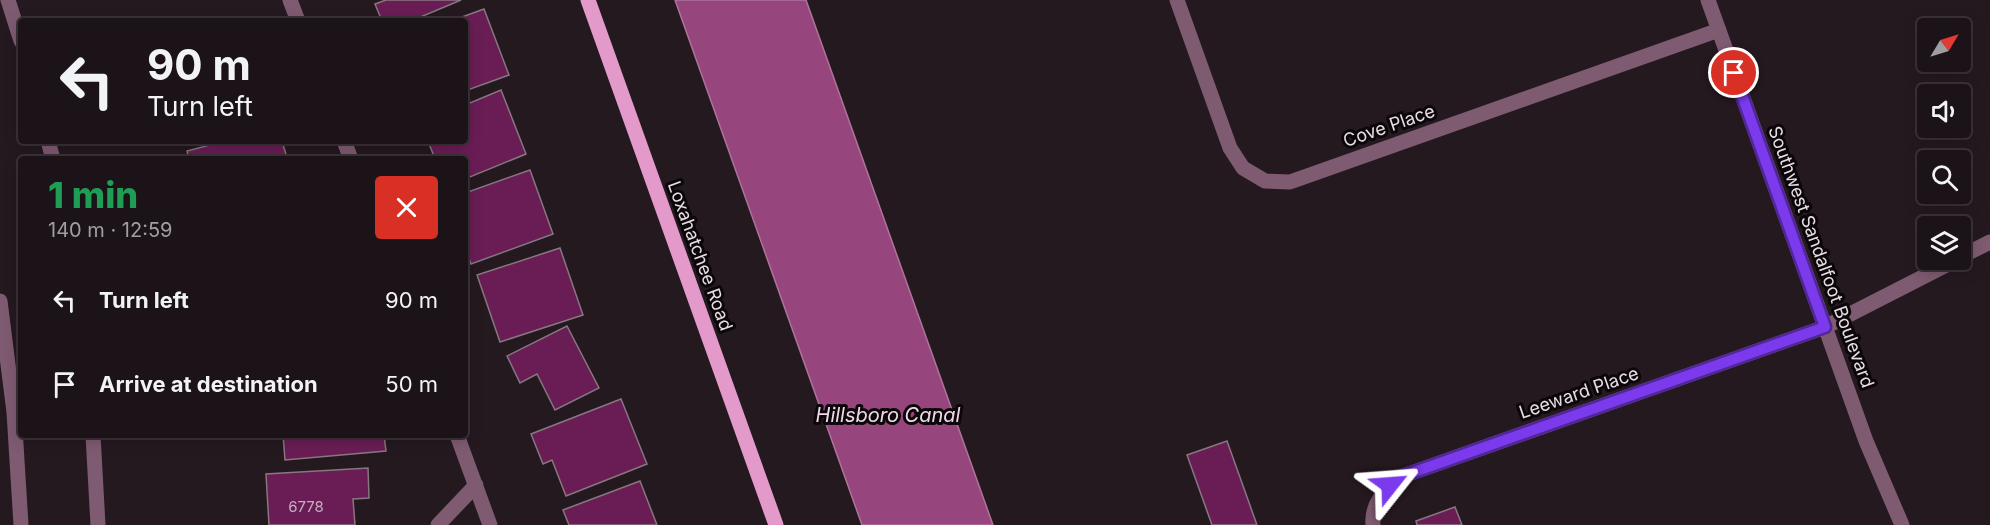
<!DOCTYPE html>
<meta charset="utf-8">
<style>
:root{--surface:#1c1318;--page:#251c21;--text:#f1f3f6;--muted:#a09ea2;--line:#3a3237}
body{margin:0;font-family:Inter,sans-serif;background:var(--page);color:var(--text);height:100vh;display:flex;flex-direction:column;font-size:22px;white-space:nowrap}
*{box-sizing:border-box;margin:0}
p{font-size:20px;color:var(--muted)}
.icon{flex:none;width:33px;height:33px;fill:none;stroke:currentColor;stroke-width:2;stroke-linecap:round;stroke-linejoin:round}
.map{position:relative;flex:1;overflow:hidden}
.drawer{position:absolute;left:18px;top:156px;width:450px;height:282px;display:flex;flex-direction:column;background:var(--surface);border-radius:6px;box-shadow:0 3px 15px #0003,0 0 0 2px var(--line)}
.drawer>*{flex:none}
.banner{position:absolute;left:18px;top:18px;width:450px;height:126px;border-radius:6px;box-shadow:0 3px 15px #0003,0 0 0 2px var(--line);background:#1c1318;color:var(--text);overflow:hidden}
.needle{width:39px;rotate:52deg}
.controls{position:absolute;left:1917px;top:18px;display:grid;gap:12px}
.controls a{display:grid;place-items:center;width:54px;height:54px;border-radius:6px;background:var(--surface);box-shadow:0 3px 15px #0003,0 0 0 2px var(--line);font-size:30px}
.pin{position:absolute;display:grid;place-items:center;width:51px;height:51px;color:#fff;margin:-26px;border:3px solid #fff;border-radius:50%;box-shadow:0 2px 6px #0007}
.me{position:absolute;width:66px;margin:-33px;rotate:62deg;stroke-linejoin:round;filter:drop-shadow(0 0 4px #0008)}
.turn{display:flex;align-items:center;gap:21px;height:126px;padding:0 30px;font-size:27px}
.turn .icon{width:78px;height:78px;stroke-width:2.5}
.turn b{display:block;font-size:42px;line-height:51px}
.round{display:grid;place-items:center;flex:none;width:63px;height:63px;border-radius:6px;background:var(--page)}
.headline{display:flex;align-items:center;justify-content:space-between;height:102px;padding:0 30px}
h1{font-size:36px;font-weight:800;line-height:45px;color:#1e9e55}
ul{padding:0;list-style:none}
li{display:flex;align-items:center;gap:18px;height:84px;padding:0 30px}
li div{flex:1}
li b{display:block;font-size:22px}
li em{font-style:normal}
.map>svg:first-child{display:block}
.water{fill:#96467d;stroke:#ae749c;stroke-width:1.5}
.building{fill:#6a1d55;stroke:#867780;stroke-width:1.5}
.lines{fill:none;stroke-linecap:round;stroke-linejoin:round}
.minor{stroke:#7f5b72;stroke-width:15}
.major{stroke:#e399c9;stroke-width:15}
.route-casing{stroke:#51269a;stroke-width:15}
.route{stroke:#7c3aed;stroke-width:10}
.labels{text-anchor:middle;stroke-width:6;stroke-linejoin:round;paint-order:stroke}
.number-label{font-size:15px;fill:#c8aec0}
.street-label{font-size:18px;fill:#e7dee4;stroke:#0b0609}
.water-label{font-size:20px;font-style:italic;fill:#f0d9e7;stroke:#0b0609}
</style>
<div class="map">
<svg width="1990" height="525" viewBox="0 0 1990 525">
<rect width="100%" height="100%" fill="#251920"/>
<path class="water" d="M675,0H806L993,525H862Z"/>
<path class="building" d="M386,0H461L411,21H382L375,4Z
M484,9L509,75L465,91V21H451Z
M501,90L526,154L465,179V159H435L428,141H465V105Z
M225,141H282L287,158L291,156L292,159H189L187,151Z
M530,170L553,234L471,264L465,247V239L468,238L465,229V193Z
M560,248L583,315L500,342L477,275Z
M567,326L599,388L555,410L537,374L520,383L507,356Z
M621,399L647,464L566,496L552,460L543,464L531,434Z
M283,435H384L386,451L285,460Z
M1227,441L1257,525H1212L1187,455Z
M368,468L369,498L353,499L355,525H269L266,474Z
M640,481L657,525H569L563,510Z
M1455,507L1462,525H1417L1416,521Z"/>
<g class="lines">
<path class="minor" d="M8,0L21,41
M290,0L298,21
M1177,0L1230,148L1243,168L1265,181L1290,182L1719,30
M1708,0L1866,441L1902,525
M48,141L53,159
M344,141L351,159
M1960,257L1990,242
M0,301L14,412L21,525
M93,435L98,525
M457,435L490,525
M438,525L476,485
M1373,525C1371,504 1385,490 1400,477L1825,327L1956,260"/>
<path class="major" d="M588,0L776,525"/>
</g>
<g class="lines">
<g class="route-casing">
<path id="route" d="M1390,485L1400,477L1825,327L1734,73"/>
</g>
<use href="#route" class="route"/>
</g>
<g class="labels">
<g class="number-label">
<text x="306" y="512">6778</text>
</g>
<g class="street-label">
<text transform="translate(1389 126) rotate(-19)" y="6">Cove Place</text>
<text transform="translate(700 256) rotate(70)" y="6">Loxahatchee Road</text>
<text transform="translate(1821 257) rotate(70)" y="6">Southwest Sandalfoot Boulevard</text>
<text transform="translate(1579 393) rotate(-19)" y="6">Leeward Place</text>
</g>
<g class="water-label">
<text x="888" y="422">Hillsboro Canal</text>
</g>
</g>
</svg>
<div class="controls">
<a><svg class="needle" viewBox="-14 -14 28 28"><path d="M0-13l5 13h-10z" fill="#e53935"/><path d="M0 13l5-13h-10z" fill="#a09ea2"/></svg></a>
<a><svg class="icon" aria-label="sound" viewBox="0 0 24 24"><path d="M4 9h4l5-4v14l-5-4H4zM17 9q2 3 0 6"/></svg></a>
<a><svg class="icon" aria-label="search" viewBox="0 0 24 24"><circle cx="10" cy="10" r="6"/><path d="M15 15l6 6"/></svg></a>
<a><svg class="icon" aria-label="layers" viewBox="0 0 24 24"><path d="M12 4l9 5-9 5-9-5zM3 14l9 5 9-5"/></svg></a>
</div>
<div class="pin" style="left:1734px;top:73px;background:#d93025"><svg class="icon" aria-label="arrive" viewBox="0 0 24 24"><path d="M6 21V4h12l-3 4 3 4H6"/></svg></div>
<svg class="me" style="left:1390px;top:485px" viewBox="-20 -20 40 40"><path d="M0-17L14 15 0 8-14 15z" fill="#7c3aed" stroke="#fff" stroke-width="4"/></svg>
<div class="banner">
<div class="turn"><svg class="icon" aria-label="left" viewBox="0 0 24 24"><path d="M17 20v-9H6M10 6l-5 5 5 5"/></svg><div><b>90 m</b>Turn left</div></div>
</div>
<section class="drawer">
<div class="headline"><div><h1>1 min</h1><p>140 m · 12:59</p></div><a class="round" style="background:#d93025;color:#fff"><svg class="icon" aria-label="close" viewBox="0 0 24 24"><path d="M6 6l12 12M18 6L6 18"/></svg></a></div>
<ul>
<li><svg class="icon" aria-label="left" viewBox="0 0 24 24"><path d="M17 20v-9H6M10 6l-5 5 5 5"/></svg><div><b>Turn left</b></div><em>90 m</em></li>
<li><svg class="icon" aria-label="arrive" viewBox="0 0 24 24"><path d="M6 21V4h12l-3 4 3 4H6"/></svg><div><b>Arrive at destination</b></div><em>50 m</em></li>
</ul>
</section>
</div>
